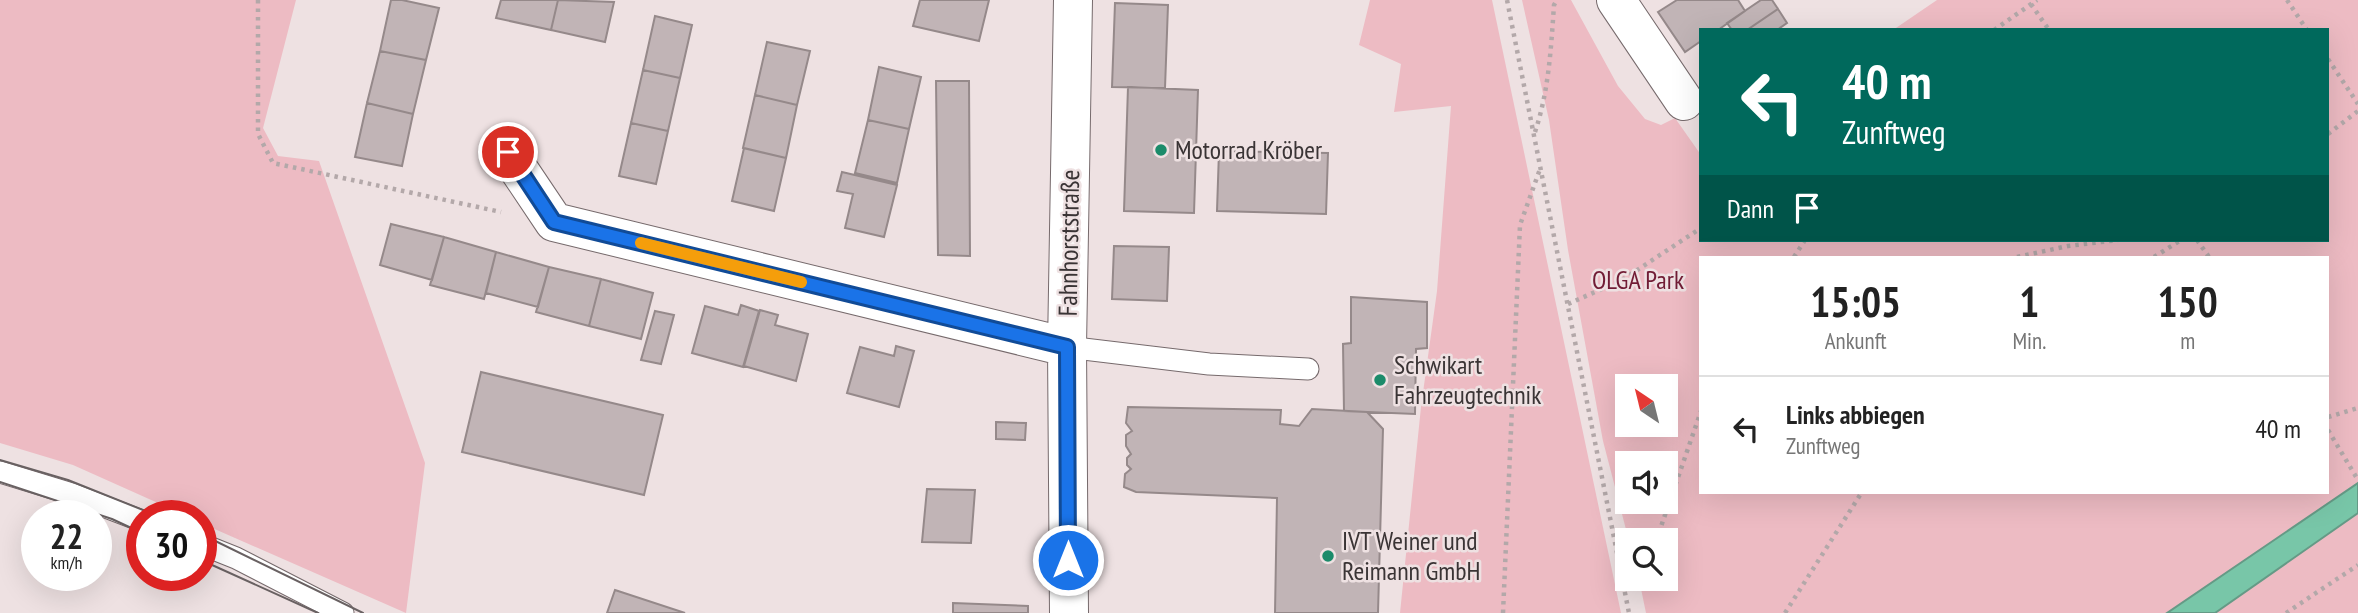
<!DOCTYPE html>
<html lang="de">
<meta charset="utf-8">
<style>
:root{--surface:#fff;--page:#f6f6f6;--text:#222;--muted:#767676;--line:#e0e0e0}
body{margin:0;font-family:"PT Sans Narrow",sans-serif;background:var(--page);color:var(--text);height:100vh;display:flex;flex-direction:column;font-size:26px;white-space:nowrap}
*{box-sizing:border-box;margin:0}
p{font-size:23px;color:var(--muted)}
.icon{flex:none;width:38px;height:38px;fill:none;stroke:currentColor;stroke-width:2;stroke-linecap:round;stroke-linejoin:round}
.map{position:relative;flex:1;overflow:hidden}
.side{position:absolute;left:1699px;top:256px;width:630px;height:238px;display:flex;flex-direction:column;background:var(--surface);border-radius:0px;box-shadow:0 7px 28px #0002}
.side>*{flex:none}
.guide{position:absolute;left:1699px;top:28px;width:630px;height:214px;border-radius:0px;box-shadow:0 7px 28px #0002;background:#00695c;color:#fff;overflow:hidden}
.needle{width:46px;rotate:325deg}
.buttons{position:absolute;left:1615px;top:374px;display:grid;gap:14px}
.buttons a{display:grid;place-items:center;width:63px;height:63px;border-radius:0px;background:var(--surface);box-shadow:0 7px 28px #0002;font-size:35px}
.speed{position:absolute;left:21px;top:500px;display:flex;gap:14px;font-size:35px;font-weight:700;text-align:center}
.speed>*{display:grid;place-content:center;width:91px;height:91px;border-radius:50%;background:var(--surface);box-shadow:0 7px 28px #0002;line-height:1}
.speed small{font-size:18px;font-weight:400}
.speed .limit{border:10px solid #d22;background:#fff;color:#111}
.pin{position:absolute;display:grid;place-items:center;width:60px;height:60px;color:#fff;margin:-30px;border:4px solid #fff;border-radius:50%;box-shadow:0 2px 7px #0007}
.me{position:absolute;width:77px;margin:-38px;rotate:0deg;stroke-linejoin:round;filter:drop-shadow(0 0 5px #0008)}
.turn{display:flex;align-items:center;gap:24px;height:147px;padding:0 28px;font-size:32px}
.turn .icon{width:91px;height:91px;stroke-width:2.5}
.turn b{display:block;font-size:49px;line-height:60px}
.then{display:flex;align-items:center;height:66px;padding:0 28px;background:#0003;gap:14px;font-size:26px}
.eta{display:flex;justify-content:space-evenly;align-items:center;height:119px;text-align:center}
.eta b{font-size:42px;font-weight:700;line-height:49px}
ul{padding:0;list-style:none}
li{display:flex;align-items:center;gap:21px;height:105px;padding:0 28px;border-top:2px solid var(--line)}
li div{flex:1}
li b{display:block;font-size:26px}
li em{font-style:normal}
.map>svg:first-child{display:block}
.green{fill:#edbbc3;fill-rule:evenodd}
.water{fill:#78c6a8;stroke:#659a86;stroke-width:2}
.building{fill:#c1b4b6;stroke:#95898a;stroke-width:2}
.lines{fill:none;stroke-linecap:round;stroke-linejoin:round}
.service-casing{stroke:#766a6c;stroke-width:23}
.minor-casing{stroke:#766a6c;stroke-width:40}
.path{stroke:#b3a8a9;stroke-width:4.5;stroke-dasharray:3.5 5;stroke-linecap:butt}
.service{stroke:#fff;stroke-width:21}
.minor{stroke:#fff;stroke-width:38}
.tram{stroke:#696162;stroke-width:2}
.route-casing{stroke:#114b97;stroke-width:18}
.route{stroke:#1a73e8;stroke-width:12}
.slow{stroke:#f59e0b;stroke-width:12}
.poi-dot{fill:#1b8b6a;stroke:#eee1e2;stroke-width:2.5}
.labels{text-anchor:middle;stroke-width:5;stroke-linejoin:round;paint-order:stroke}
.poi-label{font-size:26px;fill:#3a3435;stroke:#eee1e2;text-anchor:start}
.street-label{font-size:26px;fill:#3a3435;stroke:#eee1e2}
.park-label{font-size:26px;fill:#711c35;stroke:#eee1e2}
</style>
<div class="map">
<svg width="2358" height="613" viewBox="0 0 2358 613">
<rect width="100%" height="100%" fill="#eee1e2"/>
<path class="green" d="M0,0H296L263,128L278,156L319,161L425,463L406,613L201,523V516H187L73,465L0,443Z
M1370,0H1492L1621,613H1400L1421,407L1437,291L1451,106L1394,112L1401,64L1359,45Z
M1522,0H1571L1618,86L1645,119L1661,125L1675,118L1701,155V240H2328V30H1893L1937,0H2358V613H1646L1639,579H1666V541H1629L1603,441L1568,250L1549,120ZM1701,257H2328V492H1701ZM1628,387H1666V425H1628ZM1628,464H1666V502H1628Z"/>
<path class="water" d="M2358,483V513L2215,613H2167Z"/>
<path class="building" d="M391,0H402L439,8L426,60L380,51Z
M501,0H558L551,30L496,18Z
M558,0L614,2L605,42L551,30Z
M920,0H989L979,41L913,26Z
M1677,0H1738L1745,11L1718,30H1701V41L1685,52L1658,12Z
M1761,0H1772L1778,9L1747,30H1732L1727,23Z
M1115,3L1168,5L1165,88L1112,87Z
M1778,9L1787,23L1777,30H1747Z
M655,16L692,25L680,78L643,70Z
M767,42L810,51L797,105L755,95Z
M380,51L426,60L413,114L367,103Z
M879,67L921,77L909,129L868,120Z
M643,70L680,78L668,131L631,123Z
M936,81H969L970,256L938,255Z
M1128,87L1198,90L1194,213L1124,211Z
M755,95L797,105L786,158L743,148Z
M367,103L413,114L402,166L355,157Z
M868,120L909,129L897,183L855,173Z
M631,123L668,131L656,184L619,176Z
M744,148L786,158L774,211L732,201Z
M1219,151L1328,153L1326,214L1217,211Z
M842,172L897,185L884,237L845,228L853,194L837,191Z
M391,224L444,237L432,280L380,265Z
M444,237L496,252L484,299L430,285Z
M1114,246L1169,247L1167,301L1112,299Z
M496,252L549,267L538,307L486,293Z
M549,267L601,279L589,326L536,312Z
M601,279L653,293L641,339L589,326Z
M1351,297L1427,302V348L1416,349L1415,414L1344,411L1343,344L1351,343Z
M741,305L759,311L743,367L692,353L705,306L738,315Z
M760,310L778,315L775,325L808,334L796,381L744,366Z
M655,311L674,315L661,364L641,360Z
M896,346L914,351L899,407L847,393L860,347L894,356Z
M481,372L663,415L644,495L462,452Z
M1128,407L1281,410L1280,424L1299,426L1312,409L1367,412L1383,429L1378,613H1275L1277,498L1136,492L1124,487L1125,474L1131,469L1127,465V458L1131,454L1126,446V435L1132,431L1126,423Z
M996,422L1026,423L1025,440L996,439Z
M927,489L975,490L971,543L922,542Z
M615,590L685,613H607Z
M953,603L1028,606V613H953Z"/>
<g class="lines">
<g class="service-casing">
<path id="service" d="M1067,347L1209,364L1308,369
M0,472L72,494L142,521
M201,544L236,558L343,613"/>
</g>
<g class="minor-casing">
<path id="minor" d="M1616,0L1684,101
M507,152L554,222L1067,347
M1069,613L1067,347L1073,0"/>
</g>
<path class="path" d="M258,0V134L273,163L501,212
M1507,0L1629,613
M2287,0L2307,30
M2031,4L2049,30
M1994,30L2037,0
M2328,59L2358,104
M1535,132C1549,90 1551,48 1554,5L1557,0
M2328,134L2358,111
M2197,240L2209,257
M1794,257L1805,240
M2017,257L2068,246L2118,240
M2154,257L2181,240
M1568,304L1622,280L1701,228
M2328,417L2358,408
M2328,430L2358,480
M1656,541L1701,411
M1623,587L1635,579
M1503,613L1520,225L1540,169
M1785,613L1862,492
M2286,613L2358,565"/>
<use href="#service" class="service"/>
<use href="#minor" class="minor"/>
<path class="tram" d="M0,460L68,480L158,516
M0,482L112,519L142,533
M201,534L363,613
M201,560L318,613"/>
</g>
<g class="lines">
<g class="route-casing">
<path id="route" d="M508,152L554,222L1067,347L1068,560"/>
</g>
<use href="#route" class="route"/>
<path class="slow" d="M641,243L801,282"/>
</g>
<g class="poi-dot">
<circle cx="1161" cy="150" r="7"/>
<circle cx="1380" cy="380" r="7"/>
<circle cx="1328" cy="556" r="7"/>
</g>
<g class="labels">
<g class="poi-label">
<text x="1175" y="159">Motorrad Kröber</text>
<text x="1394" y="374">Schwikart<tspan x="1394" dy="30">Fahrzeugtechnik</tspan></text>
<text x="1342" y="550">IVT Weiner und<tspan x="1342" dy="30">Reimann GmbH</tspan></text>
</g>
<g class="street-label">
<text transform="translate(1069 243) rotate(-89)" y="9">Fahnhorststraße</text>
</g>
<g class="park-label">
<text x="1638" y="289">OLGA Park</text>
</g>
</g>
</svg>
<div class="buttons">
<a><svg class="needle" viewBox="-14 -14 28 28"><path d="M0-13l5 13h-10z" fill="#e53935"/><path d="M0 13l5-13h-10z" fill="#767676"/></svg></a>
<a><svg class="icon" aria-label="sound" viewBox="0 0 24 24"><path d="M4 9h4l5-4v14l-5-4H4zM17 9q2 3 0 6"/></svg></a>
<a><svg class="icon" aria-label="search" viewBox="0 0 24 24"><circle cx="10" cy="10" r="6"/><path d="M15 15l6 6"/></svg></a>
</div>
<div class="speed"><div>22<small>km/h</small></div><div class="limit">30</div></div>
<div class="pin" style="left:508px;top:152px;background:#d93025"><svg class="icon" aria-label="arrive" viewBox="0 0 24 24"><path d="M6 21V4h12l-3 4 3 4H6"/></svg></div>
<svg class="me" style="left:1068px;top:560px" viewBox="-20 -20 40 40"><circle r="17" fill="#1a73e8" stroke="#fff" stroke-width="3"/><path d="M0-11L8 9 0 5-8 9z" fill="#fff"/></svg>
<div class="guide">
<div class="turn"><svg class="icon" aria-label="left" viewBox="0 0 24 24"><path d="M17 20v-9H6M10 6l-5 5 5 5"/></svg><div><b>40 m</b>Zunftweg</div></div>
<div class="then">Dann<svg class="icon" aria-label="arrive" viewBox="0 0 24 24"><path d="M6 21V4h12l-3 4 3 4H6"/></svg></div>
</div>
<section class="side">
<div class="eta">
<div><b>15:05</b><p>Ankunft</p></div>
<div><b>1</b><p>Min.</p></div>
<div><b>150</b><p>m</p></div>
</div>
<ul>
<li><svg class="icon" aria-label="left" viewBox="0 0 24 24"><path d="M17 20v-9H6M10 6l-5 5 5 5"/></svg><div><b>Links abbiegen</b><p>Zunftweg</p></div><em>40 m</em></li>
</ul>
</section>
</div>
